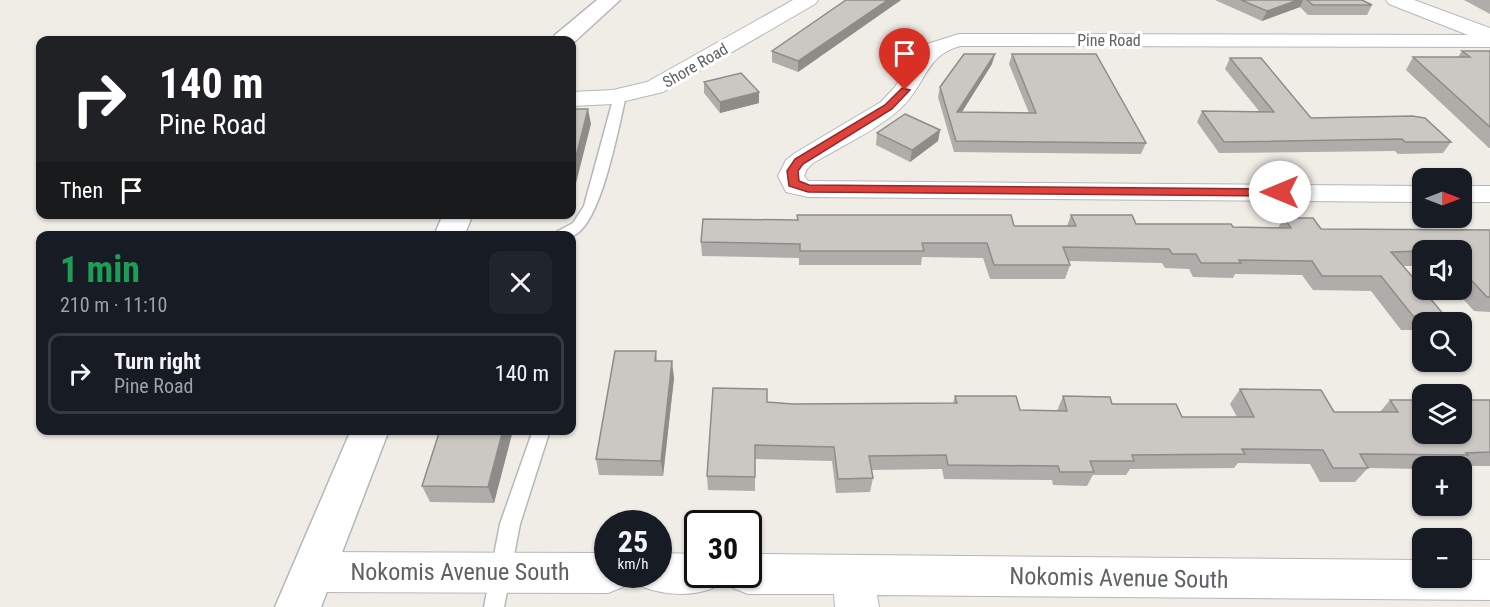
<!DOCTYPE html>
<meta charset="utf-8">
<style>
:root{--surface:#171b24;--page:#20242c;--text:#f1f3f6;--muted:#9ea1a6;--line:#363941}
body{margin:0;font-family:"Roboto Condensed",sans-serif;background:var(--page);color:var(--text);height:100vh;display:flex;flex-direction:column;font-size:22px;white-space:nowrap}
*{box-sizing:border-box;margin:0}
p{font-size:20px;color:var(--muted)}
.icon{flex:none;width:33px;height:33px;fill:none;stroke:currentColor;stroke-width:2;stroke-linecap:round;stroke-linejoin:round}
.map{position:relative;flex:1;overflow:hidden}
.panel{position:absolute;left:36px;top:231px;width:540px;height:204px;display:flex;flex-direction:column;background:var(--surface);border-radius:12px;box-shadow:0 2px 4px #0004}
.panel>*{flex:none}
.top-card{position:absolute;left:36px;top:36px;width:540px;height:183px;border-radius:12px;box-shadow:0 2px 4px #0004;background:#202124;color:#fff;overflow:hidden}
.needle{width:39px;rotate:90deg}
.fabs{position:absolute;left:1412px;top:168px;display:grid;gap:12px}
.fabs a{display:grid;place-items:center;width:60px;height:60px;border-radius:12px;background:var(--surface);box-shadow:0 2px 4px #0004;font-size:30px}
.speed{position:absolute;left:594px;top:510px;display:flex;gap:12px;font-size:30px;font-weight:700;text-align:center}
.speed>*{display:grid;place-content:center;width:78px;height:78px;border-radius:50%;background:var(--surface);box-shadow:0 2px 4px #0004;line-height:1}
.speed small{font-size:15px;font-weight:400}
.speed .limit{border:3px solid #111;border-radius:9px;background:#fff;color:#111}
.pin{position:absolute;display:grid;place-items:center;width:51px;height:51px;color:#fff;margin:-62px -26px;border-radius:50% 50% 50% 0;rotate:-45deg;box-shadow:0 0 6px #0007}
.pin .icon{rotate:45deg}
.me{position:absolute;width:66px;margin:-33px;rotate:270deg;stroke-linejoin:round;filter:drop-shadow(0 0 4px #0008)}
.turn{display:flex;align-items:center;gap:21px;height:126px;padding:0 24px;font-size:27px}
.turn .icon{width:78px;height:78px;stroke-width:2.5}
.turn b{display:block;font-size:42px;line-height:51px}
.then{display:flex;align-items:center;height:57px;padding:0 24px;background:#0003;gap:12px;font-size:22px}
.round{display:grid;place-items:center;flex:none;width:63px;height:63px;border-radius:12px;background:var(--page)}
.overview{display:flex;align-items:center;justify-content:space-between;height:102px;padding:0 24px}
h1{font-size:36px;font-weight:700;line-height:45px;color:#1e9e55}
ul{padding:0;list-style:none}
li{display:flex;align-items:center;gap:18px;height:81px;margin:0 12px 9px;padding:0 12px;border:3px solid var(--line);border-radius:12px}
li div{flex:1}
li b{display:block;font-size:22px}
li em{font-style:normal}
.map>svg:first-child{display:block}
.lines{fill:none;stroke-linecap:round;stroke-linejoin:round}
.lane-casing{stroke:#b4b7bb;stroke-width:3}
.street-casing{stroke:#b4b7bb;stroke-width:2}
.secondary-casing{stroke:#b3b6bb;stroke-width:3}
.lane{fill:#fff;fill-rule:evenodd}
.street{fill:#fff;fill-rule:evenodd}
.secondary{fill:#fff;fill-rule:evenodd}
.wall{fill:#afaca9}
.shaded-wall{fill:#8e8c89}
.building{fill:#cbc8c4;stroke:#8e8c89;stroke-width:1.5}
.route{fill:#df413d;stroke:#912a28;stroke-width:1.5}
.labels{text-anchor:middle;stroke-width:6;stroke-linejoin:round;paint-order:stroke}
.far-street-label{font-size:16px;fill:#5e6266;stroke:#fff}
.near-street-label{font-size:24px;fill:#5e6266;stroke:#fff}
</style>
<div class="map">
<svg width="1490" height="607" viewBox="0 0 1490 607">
<rect width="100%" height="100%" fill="#f0ede7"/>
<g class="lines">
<g class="lane-casing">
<path id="lane" d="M620,93L626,96C619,124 601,228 572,236C566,237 556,236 549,236L573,223L584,206L614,96Z
M533,430H550L520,524L504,607H484L500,524Z"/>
</g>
<g class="street-casing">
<path id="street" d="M793,0H818L815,4L663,92L613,104L572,106V92L613,90L647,82Z
M1386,0H1414L1490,28V47L960,46C930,54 927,76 910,98C892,123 840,147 813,163L807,169L804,176L808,181L1422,186V202L808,197L786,192L778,176L786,160L795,153L881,102L894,88L924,45L959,34L1468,35L1389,4Z
M1461,186H1490V202H1461Z
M312,552L608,553V574H628L623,587L608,593L312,592L297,586L291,572L297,558Z
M658,553L698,554V574H719L713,588C691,597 665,595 643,587L638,574H658Z
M748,554L1422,560V578H1461V560H1490V600L877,595L879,607H835L834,594H748L733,588L727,574H748Z"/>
</g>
<g class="secondary-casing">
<path id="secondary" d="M597,0H620L572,44V40H552L555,35Z
M443,214H473L464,236H434Z
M351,430H389L321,607H275Z"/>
</g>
<use href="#lane" class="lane"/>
<use href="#street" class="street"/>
<use href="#secondary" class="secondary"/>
</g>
<path class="wall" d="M846,0H901L798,72L772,62V51Z
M1215,0H1362L1372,5L1367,15H1308L1300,7L1262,21Z
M1464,0H1490V14Z
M1462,51H1490V148H1489L1406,70L1413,57H1458Z
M1012,54L1146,143L1141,154L954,152L938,97L940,87L992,64L962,112L1029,113L1009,64Z
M1230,58L1311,118L1451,142L1443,153L1398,154L1395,151L1219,153L1197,122L1202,111H1259L1225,69Z
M704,82L759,103L720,113L704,93Z
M940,130L938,141L910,162L876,145L877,133Z
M520,214H568L567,217H520Z
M797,215L1014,226H1067L1071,215L1136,224L1233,227L1278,228L1284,218L1321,229L1490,230V312L1474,311L1455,290H1461V250H1422V266H1403L1445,316L1439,322H1422V330H1401L1371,291L1313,290L1302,275L1235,274L1233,278L1193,277L1189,269L1165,268L1162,263L1069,261L1070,265L1065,279H990L983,258L922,257L921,265H799V258L702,256L701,242L797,220Z
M656,351L657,361L674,378L663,476L599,475L596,459Z
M1240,389L1334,412H1380L1390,400H1490V466H1422V469L1368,468L1355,482H1320L1310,464L1238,463L1234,468L1130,469L1126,475H1093L1087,486L1053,485L1052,480L944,479L942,469L871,470L873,478L870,492L836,493L832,461L755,459V491L708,490L707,476L767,402L793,404L953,403L955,396L1020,410L1057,411L1063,396L1112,404L1182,417H1237L1230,404Z
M513,430L494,503L430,502L422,486Z"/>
<path class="shaded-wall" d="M888,0H901L798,72V61Z
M1298,0H1303L1300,7L1262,21L1267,11Z
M995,54L992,64L955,123L957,112Z
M759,92V103L720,113V102Z
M588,109L591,124L572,199V172Z
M940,130L938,141L910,162L912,150Z
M672,361L674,378L663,476L661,461Z
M503,430H513L494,503L488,487Z"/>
<path class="building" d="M846,0H888L798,61L772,51Z
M1241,0H1298L1267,11Z
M1307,0H1362L1372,5H1313Z
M1462,51H1490V127L1413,57H1470Z
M964,54H995L957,112L1036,113L1012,54H1096L1146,143L956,141L940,87Z
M1230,58H1261L1311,118L1412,116L1425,118L1451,142H1405L1402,139L1224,142L1202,111L1274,112Z
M741,73L759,92L720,102L704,82Z
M572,109H588L572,172Z
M905,114L940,130L912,150L877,133Z
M797,215H1011L1014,226H1076L1071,215H1132L1136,224H1231L1233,227L1291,228L1284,218H1313L1321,229L1490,230V297H1487L1461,269V250L1391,252L1422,288V290H1423L1445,316H1413L1381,276H1322L1312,261L1239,260L1241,263H1201L1196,254H1172L1169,249L1063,247L1070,265H994L987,243H922L924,251H800V244L701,242L703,219L798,220Z
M615,351H656L655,361H672L661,461L596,459Z
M713,388L767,389V402L793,404L957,403L955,396H1016L1020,410L1067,411L1063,396L1110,397L1112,404H1176L1182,417H1254L1240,389L1321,390L1334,412H1398L1390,400H1422V434H1461V400H1490V452L1466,453L1468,455L1360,454L1368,468H1333L1323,450L1242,449L1245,454L1132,455L1134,461H1090L1094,472H1060L1058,466L948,465L946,455L869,456L873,478L838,479L834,447L755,445V477L707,476Z
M440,430H503L488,487L422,486Z"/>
<path class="route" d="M902,88L910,90L892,109L803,164L798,171L799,181L809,185L1280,189L1286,192L1280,196L808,192L789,186L787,171L795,159L885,105Z"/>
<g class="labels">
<g class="far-street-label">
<text x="1109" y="46">Pine Road</text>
<text transform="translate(695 65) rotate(-30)" y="6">Shore Road</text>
</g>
<g class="near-street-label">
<text x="460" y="580">Nokomis Avenue South</text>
<text transform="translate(1119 578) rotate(1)" y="8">Nokomis Avenue South</text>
</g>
</g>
</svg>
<div class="fabs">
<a><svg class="needle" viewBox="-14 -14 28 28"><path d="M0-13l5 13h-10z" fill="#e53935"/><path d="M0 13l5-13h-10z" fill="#9ea1a6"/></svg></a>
<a><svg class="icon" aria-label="sound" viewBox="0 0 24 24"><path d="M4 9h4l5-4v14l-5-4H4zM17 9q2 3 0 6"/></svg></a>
<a><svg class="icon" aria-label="search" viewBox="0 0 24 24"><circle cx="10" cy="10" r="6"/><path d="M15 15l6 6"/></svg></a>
<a><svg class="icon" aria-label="layers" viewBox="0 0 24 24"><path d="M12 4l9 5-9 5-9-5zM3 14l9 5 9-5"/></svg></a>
<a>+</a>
<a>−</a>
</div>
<div class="speed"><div>25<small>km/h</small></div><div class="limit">30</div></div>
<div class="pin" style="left:905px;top:90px;background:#d93025"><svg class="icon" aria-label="arrive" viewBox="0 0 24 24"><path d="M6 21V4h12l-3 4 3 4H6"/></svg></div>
<svg class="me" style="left:1280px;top:192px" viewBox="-20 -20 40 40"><circle r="19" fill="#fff"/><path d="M0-13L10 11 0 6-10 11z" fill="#df413d"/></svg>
<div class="top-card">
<div class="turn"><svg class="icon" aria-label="right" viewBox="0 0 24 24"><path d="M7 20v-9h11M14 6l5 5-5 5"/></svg><div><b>140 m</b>Pine Road</div></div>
<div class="then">Then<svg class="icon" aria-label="arrive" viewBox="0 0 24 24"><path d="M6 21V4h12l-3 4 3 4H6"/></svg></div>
</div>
<section class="panel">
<div class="overview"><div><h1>1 min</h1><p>210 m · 11:10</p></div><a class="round"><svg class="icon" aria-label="close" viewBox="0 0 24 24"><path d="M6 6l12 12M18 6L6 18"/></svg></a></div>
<ul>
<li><svg class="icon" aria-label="right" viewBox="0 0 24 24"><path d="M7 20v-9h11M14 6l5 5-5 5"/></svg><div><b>Turn right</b><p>Pine Road</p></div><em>140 m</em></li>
</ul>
</section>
</div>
